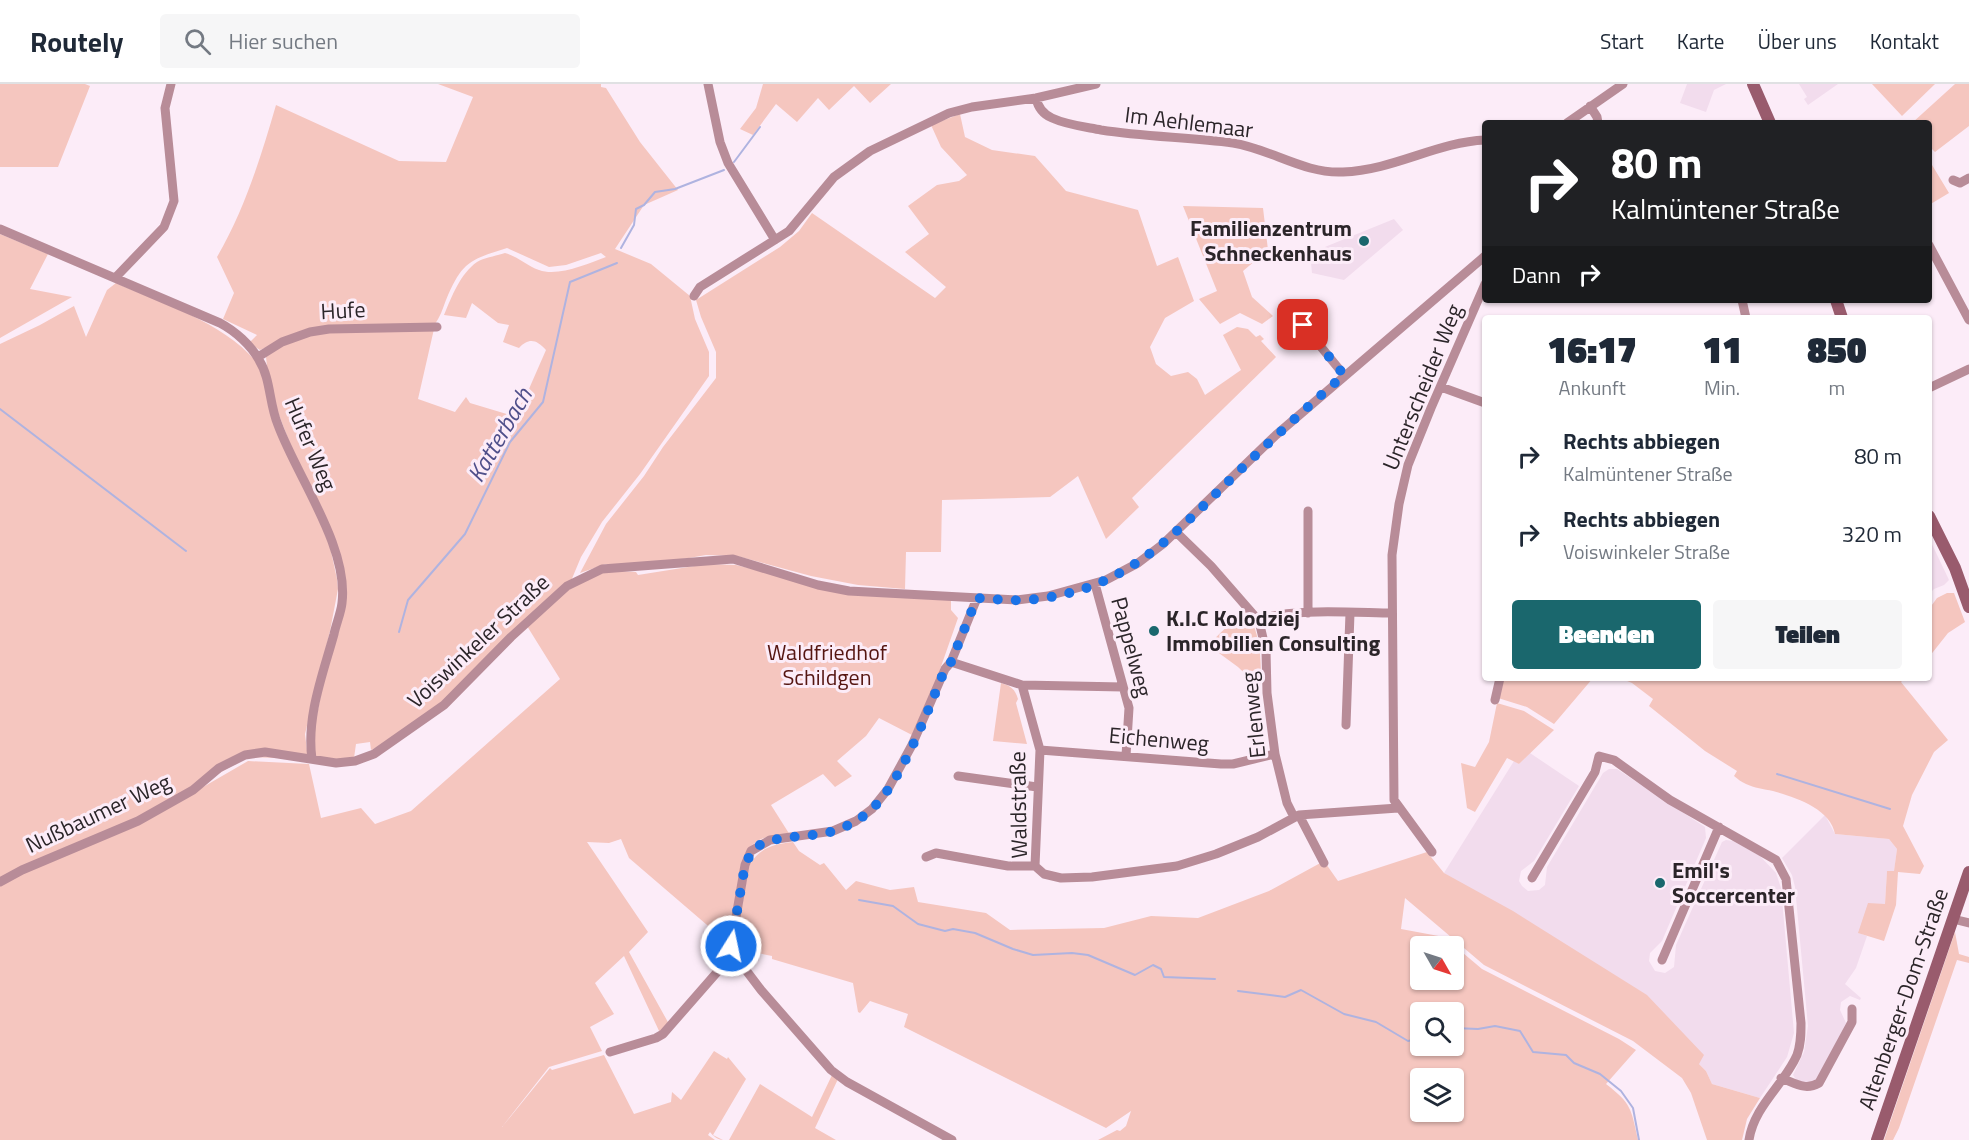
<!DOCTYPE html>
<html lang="de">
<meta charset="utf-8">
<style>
:root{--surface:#fff;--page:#f6f6f7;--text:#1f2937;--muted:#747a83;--line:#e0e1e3;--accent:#1a676d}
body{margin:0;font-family:"Titillium Web",sans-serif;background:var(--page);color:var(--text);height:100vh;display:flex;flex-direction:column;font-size:22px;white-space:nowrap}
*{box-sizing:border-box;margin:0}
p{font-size:20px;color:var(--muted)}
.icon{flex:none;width:33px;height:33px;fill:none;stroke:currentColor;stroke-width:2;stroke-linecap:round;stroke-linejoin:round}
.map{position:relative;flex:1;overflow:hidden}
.sheet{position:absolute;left:1482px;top:231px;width:450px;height:366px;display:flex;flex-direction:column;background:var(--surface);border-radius:6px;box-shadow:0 2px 4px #0004}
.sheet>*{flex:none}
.banner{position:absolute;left:1482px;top:36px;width:450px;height:183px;border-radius:6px;box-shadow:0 2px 4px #0004;background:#202124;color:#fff;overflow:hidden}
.needle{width:39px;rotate:129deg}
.controls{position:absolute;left:1410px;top:852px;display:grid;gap:12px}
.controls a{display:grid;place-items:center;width:54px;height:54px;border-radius:6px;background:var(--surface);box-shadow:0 2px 4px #0004;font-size:30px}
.pin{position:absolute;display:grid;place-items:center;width:51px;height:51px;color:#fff;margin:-26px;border-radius:12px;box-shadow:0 3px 9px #0006}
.me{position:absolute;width:66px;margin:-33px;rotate:10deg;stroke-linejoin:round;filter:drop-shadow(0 0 4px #0008)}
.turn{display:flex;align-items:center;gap:21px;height:126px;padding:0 30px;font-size:27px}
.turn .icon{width:78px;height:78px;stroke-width:2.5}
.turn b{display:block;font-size:42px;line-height:51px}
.then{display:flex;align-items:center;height:57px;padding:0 30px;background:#0003;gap:12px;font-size:22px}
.eta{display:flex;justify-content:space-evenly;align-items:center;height:102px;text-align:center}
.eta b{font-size:36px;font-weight:800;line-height:42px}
.primary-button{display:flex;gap:12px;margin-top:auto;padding:12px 30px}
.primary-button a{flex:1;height:69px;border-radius:6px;background:var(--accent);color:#fff;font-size:24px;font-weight:800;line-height:69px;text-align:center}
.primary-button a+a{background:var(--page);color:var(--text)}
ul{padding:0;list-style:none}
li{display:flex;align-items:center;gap:18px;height:78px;padding:0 30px}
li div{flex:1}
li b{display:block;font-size:22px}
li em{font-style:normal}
header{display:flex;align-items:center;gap:36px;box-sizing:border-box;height:84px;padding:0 30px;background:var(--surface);border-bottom:2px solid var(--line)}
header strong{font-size:28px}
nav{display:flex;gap:33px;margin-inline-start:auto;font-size:21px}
.search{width:420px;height:54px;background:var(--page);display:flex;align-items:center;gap:15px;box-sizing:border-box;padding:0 21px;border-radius:6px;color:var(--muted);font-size:22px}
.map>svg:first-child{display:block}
.built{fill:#f2dced}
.green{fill:#f5c6bf;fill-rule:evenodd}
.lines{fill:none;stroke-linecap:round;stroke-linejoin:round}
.stream{stroke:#afb3e0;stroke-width:2}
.street{stroke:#b88c98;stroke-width:9}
.secondary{stroke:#995b6d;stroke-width:12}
.route{stroke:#1a73e8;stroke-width:10;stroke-dasharray:0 18}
.poi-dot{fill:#1a676d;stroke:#fcecf8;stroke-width:2}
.labels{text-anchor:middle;stroke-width:6;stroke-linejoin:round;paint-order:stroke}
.street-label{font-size:22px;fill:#2b2529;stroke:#fcecf8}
.poi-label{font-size:22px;font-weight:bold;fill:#2b2529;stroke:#fcecf8;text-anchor:start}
.park-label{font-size:22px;fill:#551511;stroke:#fcecf8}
.water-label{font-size:24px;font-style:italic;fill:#4f4f8a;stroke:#fcecf8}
</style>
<header>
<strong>Routely</strong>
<div class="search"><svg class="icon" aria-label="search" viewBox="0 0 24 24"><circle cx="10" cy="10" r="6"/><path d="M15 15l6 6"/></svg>Hier suchen</div>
<nav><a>Start</a><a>Karte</a><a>Über uns</a><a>Kontakt</a></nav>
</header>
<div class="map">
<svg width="1969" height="1056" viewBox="0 0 1969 1056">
<rect width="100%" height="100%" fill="#fcecf8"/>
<path class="built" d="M1687,0H1726L1714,6L1706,28L1680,19Z
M1799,0H1838L1808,21L1804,15L1807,13Z
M1394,135L1403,146L1344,196L1312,189L1310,169Z
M1929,454L1949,496L1944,501L1934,505L1929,510Z
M1530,669L1579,702L1534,777L1521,787L1519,797L1522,802L1528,807L1539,806L1545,801L1547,783L1603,689L1609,685H1617L1705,743L1706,754L1662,857L1650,869L1649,877L1655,887L1665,889L1674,883L1676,861L1722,758L1726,756L1733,757L1760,772L1776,789L1781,804L1794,949L1787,973L1760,1014L1712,1000L1706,987L1699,980L1444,789L1514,677L1519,680Z
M1825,731L1835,750L1889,755L1897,765L1894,788L1887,787L1885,820L1859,849L1867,852L1856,884L1845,900L1861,914L1860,916L1850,912L1841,918L1840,926L1846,939L1819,993L1814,997L1806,999L1797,997L1793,991L1804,968L1808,942L1795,803L1792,791L1782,774Z"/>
<path class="green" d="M0,0H85L90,2L58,83H0Z
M438,0H601V3L606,4L640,58L678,106L644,121L615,165L651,180L690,212L695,235L709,268V292L640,390L602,438L581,473L571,497L491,568L469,596L441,622L386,659L371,666L370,658L356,660L354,674L334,679L313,676V651L342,503H345C338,443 301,396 281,341C273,320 268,295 266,273C286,241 398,244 434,245L418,315L455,328L466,313L470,319L513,332L525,314L546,266C537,256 529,253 519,264L503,258L509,241L498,239L472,219L466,234L444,231C452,212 460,190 477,178C485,173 497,172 505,169C517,172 527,182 539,186C558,193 587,180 606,173L601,169L566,181L549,183L507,164C469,176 462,178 446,216C443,224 440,234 434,241L322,244L300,249L260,266L249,259L257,251L223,235L234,209L217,173C244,127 261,73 276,21L399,77L446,78L473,13Z
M763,0H891L870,19L854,2L829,26L818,14L797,38L776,20L753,51L740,45L756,24Z
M1872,0H1935L1902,32Z
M1955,0H1969V42L1935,68L1929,62V39H1912Z
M960,30L965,53L992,66L1035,72L1066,107L1138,126L1157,182L1178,173L1194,217L1165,234L1150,263L1156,280L1171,292L1188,288L1197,295L1205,311L1241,286L1223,251L1237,243L1248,245L1256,253L1260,251L1264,255L1261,257L1276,273L1132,414L1139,423L1106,455L1078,392L1050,413L942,416L941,468H906L905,505L858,501L811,492L737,472L706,471L649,481L606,480L580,489L606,440L644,392L663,363L716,294V268L701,233L696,216L780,163L799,147L812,129L935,214L946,203L905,168L929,150L908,122L937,101L959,97L967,91L941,63L931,41Z
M1929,76L1949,109L1929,121Z
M1183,122L1263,124L1268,166L1243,187L1252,213L1273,232L1262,240L1240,229L1220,240L1199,215L1217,207Z
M0,150L48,170L30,205L72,213L0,254Z
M116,199C165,221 225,238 260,282L330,463L337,495L338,505L330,547L305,650L308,675L248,673L139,734L141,739L248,677L309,680L321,734L361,724L375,740L411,727L560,595L527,542C553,519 576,492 612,487C620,486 628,488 636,488L638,491L707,480L736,481L856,510L951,516V526L958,534L937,594L912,651L879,634L866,652L837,677L852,692L835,703L823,690L771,721L790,751C773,752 761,751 749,764L728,859L629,774L621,755L609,759L587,758L648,848L629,868L669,940L660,949L624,872L595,899L614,930L590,943L602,967L549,983L502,1043L550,984L552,986L604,971L634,1030L671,1018L672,1008L681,1016L714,967L727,975L728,973L746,995L713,1051L723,1056C718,1056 713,1052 710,1048L708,1051L715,1056H0V260L40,241L74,222L86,253L107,206Z
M1947,509H1954L1965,538L1948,549L1929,573V525L1937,514Z
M1245,525C1262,550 1261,577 1261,605L1238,583L1208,561Z
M1514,594H1593L1554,640L1527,623L1498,614L1502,596H1508Z
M1620,594H1905L1901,598L1948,656L1934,668L1912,711L1903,742L1924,782L1920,790L1898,788L1896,821L1884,857L1858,849L1868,819L1885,820L1887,787H1894L1897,765L1889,755L1835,750C1831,725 1795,713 1773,707C1764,705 1754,704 1746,700C1741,698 1738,695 1734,692L1737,687L1705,667L1649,622L1653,615L1632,599Z
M1001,599C1011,602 1015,605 1018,615L1016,619L1027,660L993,657Z
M1497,619L1524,627L1554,646L1519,680L1507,674L1475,728L1467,724L1461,679L1475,683L1489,658Z
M793,758L799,767L820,781L824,779L846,806L856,797L890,806L914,803L918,818L986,829L1010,846L1104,844L1151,832L1198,834L1269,807L1324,777L1338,797L1427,768L1444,789L1513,827L1647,911L1704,971L1699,980L1706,987L1712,1000L1760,1014L1747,1035L1742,1056H1707L1691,1009L1682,994L1633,957L1484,881L1405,814L1401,845L1444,853L1482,885L1619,955L1636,966L1606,1000C1632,1020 1631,1025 1638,1056H1098L1117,1046L1120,1047L1126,1042L1131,1027L1106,1044L904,943L908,930L870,917L860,929L858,928L853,899L772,875V872L739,865L737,851L749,782C759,764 773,760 793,758ZM1420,862H1454V896H1420ZM1420,928H1454V962H1420ZM1420,994H1454V1028H1420Z
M1955,848L1959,870L1969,873V879L1957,876L1899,1044L1893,1056H1884Z
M832,991L838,995L815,1044L836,1056H729L760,1000L812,1033Z"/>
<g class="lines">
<path class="stream" d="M734,78L760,43
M621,164L634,141L636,125L644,121L655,108L675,105L724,86
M0,325L186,467
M399,548L408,516L465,450L510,358L543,318L570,198L617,179
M1777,690L1890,725
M859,816L893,822L918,840L945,847L953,845L975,849L1013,865L1033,871L1072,869L1088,871L1135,891L1153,881L1161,885L1164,893L1215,895
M1238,907L1285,913L1301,906L1344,930L1376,938L1408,957L1420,954
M1454,944L1478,945L1495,942L1520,947L1533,968L1566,971L1574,979L1600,990L1621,1007L1633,1024L1639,1056"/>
<path class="street" d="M708,0L720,58L728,79L775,156
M1036,14C1038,24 1043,30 1052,34C1067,41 1086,43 1101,46C1145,53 1190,53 1233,59C1271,65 1304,90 1343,88C1394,86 1437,58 1485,56
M1590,22L1597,33L1598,39
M1567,39L1623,0
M1953,96L1960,99L1969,94
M0,145L220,239C235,247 251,261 259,276C271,295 269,320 278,341C297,393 349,463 342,519C341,529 336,540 334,550C323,590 306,633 312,675
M1929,161L1969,236
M116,193L164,143L174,117L165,24L171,0
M694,212L700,203L789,147L834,93L870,67L949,29L972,23L1036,14L1096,0
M1742,216L1746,234
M1294,230L1344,291
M258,273L282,258L310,248L329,245L437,243
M1441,303L1485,319
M1929,304L1969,285
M1176,448L1211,482L1259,537L1266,567L1267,609L1275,670L1287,719L1294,733
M1095,500L1129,624L1126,672
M1308,529V427
M1259,537C1283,523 1361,529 1392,529
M951,578L1022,601L1040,666L1035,782L1044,790L1061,794L1092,793L1177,782L1216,770L1258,753L1299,731L1398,724
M1022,601L1123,603
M1495,616L1500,594
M1346,641L1350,529
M1040,666L1221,680H1233L1275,670
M958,692L1037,703
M1299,731L1324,779
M1432,768L1394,716L1392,471L1399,420L1408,381L1431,324L1485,200
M926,773L936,769L1008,782H1035
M1532,794L1595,688L1599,672L1614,676L1670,716L1776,776L1786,795L1801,939C1801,950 1801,960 1797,971C1784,1001 1754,1022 1749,1056
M0,798L22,786L138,737L193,706L219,684L245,671L265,668L336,679L355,677L374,670L444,621L511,553L567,502L602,485L733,475L818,501L849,507L1017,516L1048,512L1106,496L1138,479L1163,460L1276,351L1485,172
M1953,835L1969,839
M1662,876L1719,743
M610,968L656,954L663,950L733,870
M1781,994C1795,999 1805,1007 1819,999L1852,938V925
M952,1056L847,998L831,986L761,906L739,877L731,862L745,781L751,767L770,756L833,747L856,737L872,725L888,705L912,661L945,585L951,578L977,514"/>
<path class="secondary" d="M1753,0L1770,39
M1836,216L1842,234
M1929,432L1955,484L1969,523
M1877,1056L1969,788"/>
</g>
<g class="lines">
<path class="route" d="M731,862L744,787L751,767C772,749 804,755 830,748C846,744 862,735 874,723C903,694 929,624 945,585L951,578L977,514C993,515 1010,517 1027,516C1124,508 1168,456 1233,393C1269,358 1306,324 1344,291L1303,241"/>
</g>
<g class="poi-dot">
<circle cx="1364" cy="157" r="6"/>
<circle cx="1154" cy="547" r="6"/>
<circle cx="1660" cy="799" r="6"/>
</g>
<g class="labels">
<g class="street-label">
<text transform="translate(1189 38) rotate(7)" y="8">Im Aehlemaar</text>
<text transform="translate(343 226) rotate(-3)" y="8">Hufe</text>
<text transform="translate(1422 303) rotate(-68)" y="8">Unterscheider Weg</text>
<text transform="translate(311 360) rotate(67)" y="8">Hufer Weg</text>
<text transform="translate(478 557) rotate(-43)" y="8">Voiswinkeler Straße</text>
<text transform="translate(1132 563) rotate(75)" y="8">Pappelweg</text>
<text transform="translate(1253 631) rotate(-96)" y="8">Erlenweg</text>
<text transform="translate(1159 655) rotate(5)" y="8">Eichenweg</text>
<text transform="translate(1018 721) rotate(-91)" y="8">Waldstraße</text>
<text transform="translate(98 729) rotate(-25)" y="8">Nußbaumer Weg</text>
<text transform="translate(1903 915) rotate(-71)" y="8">Altenberger-Dom-Straße</text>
</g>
<g class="poi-label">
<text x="1352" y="152" text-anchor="end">Familienzentrum<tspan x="1352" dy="25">Schneckenhaus</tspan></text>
<text x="1166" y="542">K.I.C Kolodziej<tspan x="1166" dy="25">Immobilien Consulting</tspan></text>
<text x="1672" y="794">Emil's<tspan x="1672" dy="25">Soccercenter</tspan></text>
</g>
<g class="park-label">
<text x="827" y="576">Waldfriedhof<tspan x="827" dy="25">Schildgen</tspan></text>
</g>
<g class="water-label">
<text transform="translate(500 351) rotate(-60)" y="8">Katterbach</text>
</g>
</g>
</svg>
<div class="controls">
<a><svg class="needle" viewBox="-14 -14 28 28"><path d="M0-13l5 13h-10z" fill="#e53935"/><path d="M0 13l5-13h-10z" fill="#747a83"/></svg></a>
<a><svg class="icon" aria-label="search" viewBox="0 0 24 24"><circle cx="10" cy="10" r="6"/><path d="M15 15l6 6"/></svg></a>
<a><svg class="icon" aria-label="layers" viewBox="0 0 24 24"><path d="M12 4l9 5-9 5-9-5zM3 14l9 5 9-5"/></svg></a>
</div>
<div class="pin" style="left:1303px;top:241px;background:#d93025"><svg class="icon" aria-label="arrive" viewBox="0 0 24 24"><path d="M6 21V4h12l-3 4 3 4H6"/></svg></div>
<svg class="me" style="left:731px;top:862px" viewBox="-20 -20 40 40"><circle r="17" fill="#1a73e8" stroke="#fff" stroke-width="3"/><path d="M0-11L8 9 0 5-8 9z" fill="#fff"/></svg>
<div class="banner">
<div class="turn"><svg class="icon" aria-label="right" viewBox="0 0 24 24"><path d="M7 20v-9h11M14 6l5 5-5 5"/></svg><div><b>80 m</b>Kalmüntener Straße</div></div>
<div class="then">Dann<svg class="icon" aria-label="right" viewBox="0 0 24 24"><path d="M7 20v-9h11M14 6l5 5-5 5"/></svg></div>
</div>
<section class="sheet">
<div class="eta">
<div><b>16:17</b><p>Ankunft</p></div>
<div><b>11</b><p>Min.</p></div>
<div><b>850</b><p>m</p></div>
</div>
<ul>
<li><svg class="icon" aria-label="right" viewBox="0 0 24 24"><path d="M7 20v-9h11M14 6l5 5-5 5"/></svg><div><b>Rechts abbiegen</b><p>Kalmüntener Straße</p></div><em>80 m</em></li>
<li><svg class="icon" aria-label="right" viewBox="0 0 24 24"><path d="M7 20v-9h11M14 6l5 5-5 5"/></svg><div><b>Rechts abbiegen</b><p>Voiswinkeler Straße</p></div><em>320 m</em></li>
</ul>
<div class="primary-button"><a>Beenden</a><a>Teilen</a></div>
</section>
</div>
